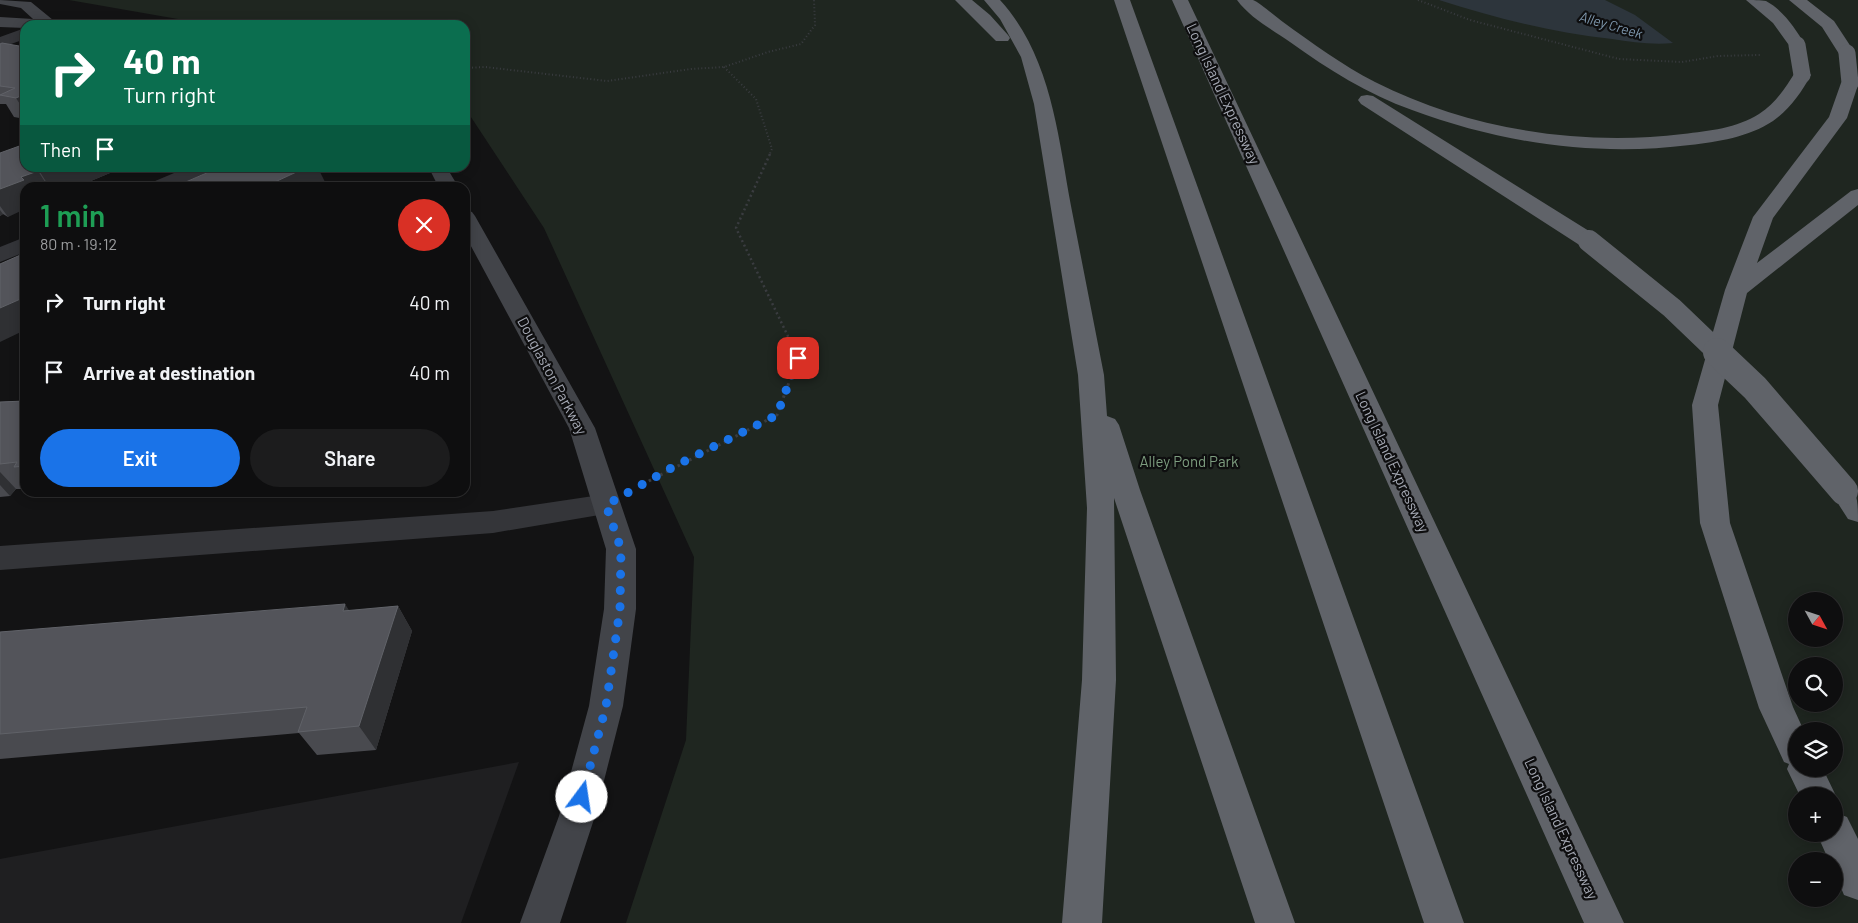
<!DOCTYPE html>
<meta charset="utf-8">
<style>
:root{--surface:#0e0e0f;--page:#1c1c1d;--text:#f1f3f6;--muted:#9b9c9e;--line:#2e2e2f;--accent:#1a73e8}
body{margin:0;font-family:Barlow,sans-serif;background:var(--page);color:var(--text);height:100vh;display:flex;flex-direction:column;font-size:19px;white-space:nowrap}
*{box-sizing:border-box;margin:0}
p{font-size:16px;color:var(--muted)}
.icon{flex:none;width:28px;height:28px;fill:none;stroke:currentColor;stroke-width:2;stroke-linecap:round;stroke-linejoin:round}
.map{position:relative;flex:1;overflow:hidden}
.sheet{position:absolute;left:20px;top:182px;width:450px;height:315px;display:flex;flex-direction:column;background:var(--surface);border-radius:15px;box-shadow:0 2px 12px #0003,0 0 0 1px var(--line)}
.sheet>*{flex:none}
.hud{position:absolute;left:20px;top:20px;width:450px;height:152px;border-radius:15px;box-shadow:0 2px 12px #0003,0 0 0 1px var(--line);background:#0b6e4f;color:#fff;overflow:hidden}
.needle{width:32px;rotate:130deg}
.buttons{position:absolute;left:1788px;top:592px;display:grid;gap:10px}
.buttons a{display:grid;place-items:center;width:55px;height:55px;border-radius:50%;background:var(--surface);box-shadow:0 2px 12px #0003,0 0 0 1px var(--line);font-size:25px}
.pin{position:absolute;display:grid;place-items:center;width:42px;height:42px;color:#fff;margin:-21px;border-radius:10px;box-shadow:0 2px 8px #0006}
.me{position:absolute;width:55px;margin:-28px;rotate:14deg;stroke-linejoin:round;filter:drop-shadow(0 0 4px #0008)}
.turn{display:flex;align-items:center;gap:18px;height:105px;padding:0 20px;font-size:22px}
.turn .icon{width:65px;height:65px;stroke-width:2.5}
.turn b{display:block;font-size:35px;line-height:42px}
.then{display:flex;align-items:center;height:48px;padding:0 20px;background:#0003;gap:10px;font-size:19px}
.round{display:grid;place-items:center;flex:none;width:52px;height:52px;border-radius:26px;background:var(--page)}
.head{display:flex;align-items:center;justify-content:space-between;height:85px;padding:0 20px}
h1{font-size:30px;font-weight:600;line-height:38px;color:#1e9e55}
.button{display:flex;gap:10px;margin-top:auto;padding:10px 20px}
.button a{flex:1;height:58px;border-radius:30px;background:var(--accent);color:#fff;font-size:20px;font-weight:600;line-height:58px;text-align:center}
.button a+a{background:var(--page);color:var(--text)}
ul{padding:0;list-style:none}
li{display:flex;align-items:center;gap:15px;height:70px;padding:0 20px}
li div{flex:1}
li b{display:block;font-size:19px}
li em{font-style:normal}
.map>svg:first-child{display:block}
.built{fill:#1f1f21}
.green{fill:#1f2620;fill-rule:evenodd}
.water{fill:#2d353c}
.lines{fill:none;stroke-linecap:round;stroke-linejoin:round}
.path-far2{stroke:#3a3c40;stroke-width:2;stroke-dasharray:1 2.5;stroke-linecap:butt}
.path-far1{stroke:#3a3c40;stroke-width:2.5;stroke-dasharray:2 3;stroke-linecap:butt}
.path{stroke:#3a3c40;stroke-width:3;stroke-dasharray:2.5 4;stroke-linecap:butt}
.minor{fill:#343539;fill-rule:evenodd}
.secondary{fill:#424449;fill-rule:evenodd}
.motorway{fill:#606369;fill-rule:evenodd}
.motorway-bridge-far2{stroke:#606369;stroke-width:17}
.motorway-bridge-far1{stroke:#606369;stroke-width:22}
.motorway-bridge{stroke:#606369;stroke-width:28}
.wall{fill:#494a4f}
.shaded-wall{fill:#2f3033}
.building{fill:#53545a;stroke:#606268}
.route{stroke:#1a73e8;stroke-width:9;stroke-dasharray:0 16.2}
.labels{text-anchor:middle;stroke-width:4.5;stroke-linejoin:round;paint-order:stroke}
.far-water-label{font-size:14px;font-style:italic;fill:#7e97ad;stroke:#0e0e0f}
.street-label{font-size:15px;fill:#a5a9b4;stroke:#0e0e0f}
.park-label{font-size:15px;fill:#7d9d7f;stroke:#0e0e0f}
</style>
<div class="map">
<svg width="1858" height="923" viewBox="0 0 1858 923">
<rect width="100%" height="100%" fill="#131314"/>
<path class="built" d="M519,762L461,923H0V859Z"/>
<path class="green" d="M69,0H1858V923H626L686,740L694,557L544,228L465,108V25H212ZM1796,601H1834V639H1796ZM1796,666H1834V704H1796ZM1796,731H1834V769H1796ZM1796,796H1834V834H1796ZM1796,861H1834V899H1796Z"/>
<path class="water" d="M1439,0H1605L1635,15L1673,43C1652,45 1632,42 1612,39C1553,33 1496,18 1439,0Z"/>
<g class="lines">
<path class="path-far2" d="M1418,0L1470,20L1619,59L1682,62L1718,56L1760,55
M724,67L756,99L772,149L769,156
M465,68L485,67L607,81L691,69L724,67L768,52L801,44L815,25L814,0"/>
<path class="path-far1" d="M770,154L736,228L796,353"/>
<path class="path" d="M643,484L777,415L798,358L795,352"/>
<path class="minor" d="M25,28V39L0,48V37Z
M186,168H211L208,172L173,188H145L148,184Z
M25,237V252L0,262V247Z
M607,494L617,498L621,505L617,512L493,533L0,570V546L493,511Z"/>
<path class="secondary" d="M0,0L31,2L53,20L64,22L66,25H25V28L0,27V17L33,19L21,8L0,4Z
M429,168H447L459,188H439Z
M465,210L472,212L475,216L595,428L636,549V609L623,706L595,816L560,923H520L559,816L589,706L604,609L606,549L569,428L465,235Z"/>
<path class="motorway" d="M955,0H972L990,15L1008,35L1010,38L1008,41H996Z
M984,0H1000C1051,56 1058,135 1071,206C1082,262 1093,319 1104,375L1107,416L1115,419L1119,425L1140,490L1295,923H1255L1114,498L1116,680L1102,923H1062L1082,680L1087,508L1078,375L1034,104L1021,57L1000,19Z
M1114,0H1130L1464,923H1424Z
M1172,0H1188L1624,923H1584Z
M1237,0C1242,0 1248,0 1253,0C1259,2 1276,17 1283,22C1312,43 1342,65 1375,82C1468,129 1580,147 1683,134C1709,131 1737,128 1759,114C1777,102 1785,88 1796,71L1802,70L1808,71L1811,75C1801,93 1790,109 1773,121C1749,137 1717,142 1690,145C1595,157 1501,143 1412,110C1367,94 1329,70 1290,42C1273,30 1250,18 1237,0Z
M1746,0C1752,0 1761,0 1766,1C1783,10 1796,29 1805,45L1803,48H1791L1773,23Z
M1789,0H1807L1834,21L1855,53L1853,57H1841L1822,27Z
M1850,78L1856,79L1858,85L1847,118L1773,218L1757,263L1851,191L1858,189V205L1747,293L1718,405L1730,523L1793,707L1804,731H1796V769H1823L1836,796L1834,802V796H1800L1787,769L1789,764L1784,762L1759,708L1700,523L1692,405L1725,290L1753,217L1829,117L1841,83L1844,79Z
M1367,95L1373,96L1597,236L1600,241L1597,246L1589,247L1581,246L1361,104L1358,100L1361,96Z
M1844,481C1858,487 1858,503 1858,522L1848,519L1830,491L1834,484Z
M1834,812L1847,817L1858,839V900L1844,895L1834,871V861H1829L1817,834H1834Z"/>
<path class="motorway-bridge-far2" d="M1797,45L1802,75
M1847,53L1850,83"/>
<path class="motorway-bridge-far1" d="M1589,241L1672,308L1719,353"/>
<path class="motorway-bridge" d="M1717,352L1755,388L1844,491"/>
</g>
<path class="wall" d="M0,44L25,47V119L14,117L6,104H0Z
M0,153L122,168L74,188H25L8,217L3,214L0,216Z
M25,401V489H16L10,496L0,497V402Z
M398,606L412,631L376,750L317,755L299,733L0,759V632L349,611Z"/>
<path class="shaded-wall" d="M25,94V112L16,98Z
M50,168H122L74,188H50L40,172Z
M305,168H318L327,186L323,188H262Z
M38,171L49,188H25V209L8,217L0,206V189L21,177Z
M0,210L3,214L0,216Z
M25,297V330L0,342V308Z
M0,472L16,489L10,496L0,485Z
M345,604L361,629L343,611Z
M398,606L412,631L376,750L359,726Z"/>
<path class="building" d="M2,43L25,47V48L22,50H25V94L16,98L0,95L15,88L0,86V44Z
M25,144V168H50L40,172L38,171L21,177L24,180L0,189V153Z
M218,168H305L262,188H172Z
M25,253V297L0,308V264Z
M25,401V466L14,467L17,462L0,464V402Z
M345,604L343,611L398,606L359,726L298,732L307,707L0,734V632Z"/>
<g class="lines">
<path class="route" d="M582,797L606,706L620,609L621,549L606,505L673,467L777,415L798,358"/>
</g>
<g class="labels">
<g class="far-water-label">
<text transform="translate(1611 25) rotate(16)" y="5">Alley Creek</text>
</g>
<g class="street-label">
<text transform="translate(1223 94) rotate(65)" y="5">Long Island Expressway</text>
<text transform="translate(552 376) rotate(62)" y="5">Douglaston Parkway</text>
<text transform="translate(1392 462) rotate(65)" y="5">Long Island Expressway</text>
<text transform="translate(1561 829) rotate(65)" y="5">Long Island Expressway</text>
</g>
<g class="park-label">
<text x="1189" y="467">Alley Pond Park</text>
</g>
</g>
</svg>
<div class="buttons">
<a><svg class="needle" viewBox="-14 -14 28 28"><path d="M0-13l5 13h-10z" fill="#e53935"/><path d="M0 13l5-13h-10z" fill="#9b9c9e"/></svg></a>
<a><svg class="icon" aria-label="search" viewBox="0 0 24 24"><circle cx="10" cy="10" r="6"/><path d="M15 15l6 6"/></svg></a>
<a><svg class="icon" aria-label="layers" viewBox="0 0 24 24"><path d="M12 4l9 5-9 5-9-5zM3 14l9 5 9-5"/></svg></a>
<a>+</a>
<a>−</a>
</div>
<div class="pin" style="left:798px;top:358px;background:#d93025"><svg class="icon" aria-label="arrive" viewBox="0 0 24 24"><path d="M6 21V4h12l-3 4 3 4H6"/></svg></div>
<svg class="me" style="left:582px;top:797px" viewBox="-20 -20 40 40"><circle r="19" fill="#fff"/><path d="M0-13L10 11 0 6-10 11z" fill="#1a73e8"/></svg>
<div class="hud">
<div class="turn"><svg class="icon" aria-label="right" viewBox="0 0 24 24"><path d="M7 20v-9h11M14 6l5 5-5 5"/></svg><div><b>40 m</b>Turn right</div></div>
<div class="then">Then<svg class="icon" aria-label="arrive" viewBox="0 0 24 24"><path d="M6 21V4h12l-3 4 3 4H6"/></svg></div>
</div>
<section class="sheet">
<div class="head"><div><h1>1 min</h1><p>80 m · 19:12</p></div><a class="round" style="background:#d93025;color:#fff"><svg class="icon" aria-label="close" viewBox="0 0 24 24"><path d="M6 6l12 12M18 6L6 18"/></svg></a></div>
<ul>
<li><svg class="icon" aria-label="right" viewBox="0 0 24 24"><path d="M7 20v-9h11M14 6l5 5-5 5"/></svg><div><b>Turn right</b></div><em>40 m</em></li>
<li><svg class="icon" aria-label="arrive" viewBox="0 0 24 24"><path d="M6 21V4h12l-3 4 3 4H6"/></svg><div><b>Arrive at destination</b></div><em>40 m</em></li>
</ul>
<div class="button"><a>Exit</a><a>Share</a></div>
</section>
</div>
